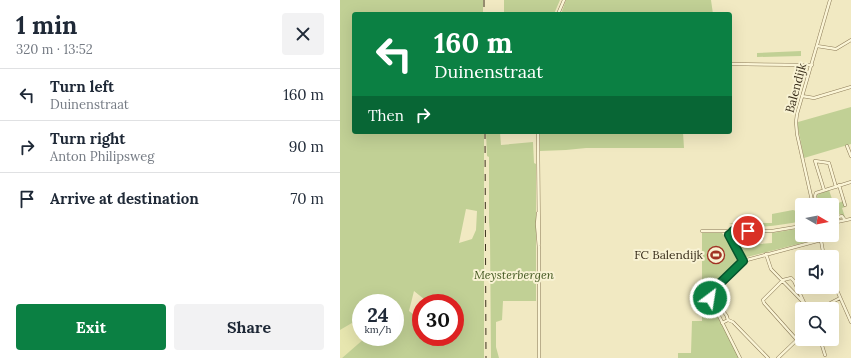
<!DOCTYPE html>
<meta charset="utf-8">
<style>
:root{--surface:#fff;--page:#f2f2f3;--text:#1f2937;--muted:#747a83;--line:#e0e1e3;--accent:#0b8043}
body{margin:0;font-family:Lora,serif;background:var(--page);color:var(--text);height:100vh;display:flex;flex-direction:column;font-size:15px;white-space:nowrap}
*{box-sizing:border-box;margin:0}
p{font-size:13px;color:var(--muted)}
.icon{flex:none;width:22px;height:22px;fill:none;stroke:currentColor;stroke-width:2;stroke-linecap:round;stroke-linejoin:round}
.map{position:relative;flex:1;overflow:hidden}
.drawer{display:flex;flex-direction:column;background:var(--surface);width:340px}
.drawer>*{flex:none}
.guide{position:absolute;left:12px;top:12px;width:380px;height:122px;border-radius:4px;box-shadow:0 4px 16px #0002;background:#0b8043;color:#fff;overflow:hidden}
.needle{width:26px;rotate:99deg}
.buttons{position:absolute;left:455px;top:198px;display:grid;gap:8px}
.buttons a{display:grid;place-items:center;width:44px;height:44px;border-radius:4px;background:var(--surface);box-shadow:0 4px 16px #0002;font-size:20px}
.speed{position:absolute;left:12px;top:294px;display:flex;gap:8px;font-size:20px;font-weight:700;text-align:center}
.speed>*{display:grid;place-content:center;width:52px;height:52px;border-radius:50%;background:var(--surface);box-shadow:0 4px 16px #0002;line-height:1}
.speed small{font-size:10px;font-weight:400}
.speed .limit{border:6px solid #d22;background:#fff;color:#111}
.pin{position:absolute;display:grid;place-items:center;width:34px;height:34px;color:#fff;margin:-17px;border:2px solid #fff;border-radius:50%;box-shadow:0 1px 4px #0007}
.me{position:absolute;width:44px;margin:-22px;rotate:31deg;stroke-linejoin:round;filter:drop-shadow(0 0 3px #0008)}
.turn{display:flex;align-items:center;gap:14px;height:84px;padding:0 16px;font-size:18px}
.turn .icon{width:52px;height:52px;stroke-width:2.5}
.turn b{display:block;font-size:28px;line-height:34px}
.then{display:flex;align-items:center;height:38px;padding:0 16px;background:#0003;gap:8px;font-size:15px}
.round{display:grid;place-items:center;flex:none;width:42px;height:42px;border-radius:4px;background:var(--page)}
.head{display:flex;align-items:center;justify-content:space-between;height:68px;padding:0 16px}
h1{font-size:24px;font-weight:800;line-height:30px}
.primary-button{display:flex;gap:8px;margin-top:auto;padding:8px 16px}
.primary-button a{flex:1;height:46px;border-radius:4px;background:var(--accent);color:#fff;font-size:16px;font-weight:800;line-height:46px;text-align:center}
.primary-button a+a{background:var(--page);color:var(--text)}
ul{padding:0;list-style:none}
li{display:flex;align-items:center;gap:12px;height:52px;padding:0 16px;border-top:1px solid var(--line)}
li div{flex:1}
li b{display:block;font-size:15px}
li em{font-style:normal}
main{display:flex;flex:1;min-height:0}
.map>svg:first-child{display:block}
.farmland{fill:#e7e6af}
.green{fill:#c1d095;fill-rule:evenodd}
.lines{fill:none;stroke-linecap:round;stroke-linejoin:round}
.street-casing{stroke:#8c7b58;stroke-width:3.5}
.street{stroke:#fbf5d6;stroke-width:2.5}
.rail{stroke:#3b301d;stroke-width:1;stroke-dasharray:7 7;stroke-linecap:butt}
.route-casing{stroke:#07532c;stroke-width:10}
.route{stroke:#0b8043;stroke-width:7}
.labels{text-anchor:middle;stroke-width:4;stroke-linejoin:round;paint-order:stroke}
.street-label{font-size:12px;fill:#3b301d;stroke:#f8f2d3}
.poi-label{font-size:12px;fill:#3b301d;stroke:#f8f2d3;text-anchor:end}
.park-label{font-size:12px;font-style:italic;fill:#445922;stroke:#f8f2d3}
</style>
<main>
<section class="drawer">
<div class="head"><div><h1>1 min</h1><p>320 m · 13:52</p></div><a class="round"><svg class="icon" aria-label="close" viewBox="0 0 24 24"><path d="M6 6l12 12M18 6L6 18"/></svg></a></div>
<ul>
<li><svg class="icon" aria-label="left" viewBox="0 0 24 24"><path d="M17 20v-9H6M10 6l-5 5 5 5"/></svg><div><b>Turn left</b><p>Duinenstraat</p></div><em>160 m</em></li>
<li><svg class="icon" aria-label="right" viewBox="0 0 24 24"><path d="M7 20v-9h11M14 6l5 5-5 5"/></svg><div><b>Turn right</b><p>Anton Philipsweg</p></div><em>90 m</em></li>
<li><svg class="icon" aria-label="arrive" viewBox="0 0 24 24"><path d="M6 21V4h12l-3 4 3 4H6"/></svg><div><b>Arrive at destination</b></div><em>70 m</em></li>
</ul>
<div class="primary-button"><a>Exit</a><a>Share</a></div>
</section>
<div class="map">
<svg width="511" height="358" viewBox="0 0 511 358">
<rect width="100%" height="100%" fill="#f1e9c2"/>
<path class="farmland" d="M12,323L21,333V337L26,338L2,358H0V330Z"/>
<path class="green" d="M0,0H143V14H14V132H144V358H2L25,338V337H55V303H21V333L12,323L0,330ZM126,209L137,211L136,230L132,239L119,243ZM74,291L89,303H115V337H81V320L69,311Z
M164,0H220L214,14H164Z
M226,0H371L373,14H221Z
M461,51V56L417,57V53Z
M511,107V144L464,158L458,128V122Z
M146,132H160L161,145L193,142L194,163L196,164V301H163L162,320L156,322V347L159,358H151L150,235L149,222V157L147,156Z
M200,132H343L344,148H246L226,150L200,151Z
M489,190L494,205L503,201L505,207L502,208L505,217L500,214L492,217V205H478L477,195Z
M453,210L462,213V221C443,225 407,231 389,223H432V214Z
M462,228V235H478V239L403,258L391,238L392,234L396,233H420V244L432,243V233Z
M362,233H382L385,237L389,239L401,259L369,292L368,295L399,358H338V353H351L352,321H362Z"/>
<g class="lines">
<g class="street-casing">
<path id="street" d="M218,14L224,0
M477,46L496,49L511,40
M390,64L472,65
M462,96L474,98L511,87
M198,132L199,244
M507,146L511,156
M499,185L505,205
M484,190L475,161L489,163L496,187
M473,205L457,134L456,122L457,114L490,0
M477,205L475,196L476,193L511,182
M198,213L197,224L199,249V358
M492,219L502,216L505,220
M492,223L511,219
M362,231H432L462,226
M389,235L403,261
M480,235L484,257
M426,254L431,269L464,303
M492,279L511,322
M375,307C381,307 387,314 388,320
M479,309L500,298
M382,323L388,320L393,322L428,358
M480,339L485,355
M457,340L424,303L423,300L443,280L451,278L454,281L467,309
M400,358L370,298V293L403,261L481,240
M438,358L462,335"/>
</g>
<use href="#street" class="street"/>
<path class="rail" d="M144,0V14
M145,132L146,358"/>
</g>
<g class="lines">
<g class="route-casing">
<path id="route" d="M370,298V293L403,261L389,235L392,233L393,231H408"/>
</g>
<use href="#route" class="route"/>
</g>
<defs>
<g id="stadium-ring" transform="scale(0.9)"><circle r="9.5" fill="#f8f2d3" stroke="#a03324" stroke-width="1.5"/><path d="M0-5a6.5 5 0 1 0 0 10a6.5 5 0 1 0 0-10ZM-3.5-1.8h7v3.6h-7Z" fill="#a03324"/></g>
</defs>
<g fill-rule="evenodd">
<use href="#stadium-ring" x="376" y="255"/>
</g>
<g class="labels">
<g class="street-label">
<text transform="translate(456 88) rotate(-75)" y="4">Balendijk</text>
</g>
<g class="poi-label">
<text x="363" y="259">FC Balendijk</text>
</g>
<g class="park-label">
<text x="174" y="279">Meysterbergen</text>
</g>
</g>
</svg>
<div class="buttons">
<a><svg class="needle" viewBox="-14 -14 28 28"><path d="M0-13l5 13h-10z" fill="#e53935"/><path d="M0 13l5-13h-10z" fill="#747a83"/></svg></a>
<a><svg class="icon" aria-label="sound" viewBox="0 0 24 24"><path d="M4 9h4l5-4v14l-5-4H4zM17 9q2 3 0 6"/></svg></a>
<a><svg class="icon" aria-label="search" viewBox="0 0 24 24"><circle cx="10" cy="10" r="6"/><path d="M15 15l6 6"/></svg></a>
</div>
<div class="speed"><div>24<small>km/h</small></div><div class="limit">30</div></div>
<div class="pin" style="left:408px;top:231px;background:#d93025"><svg class="icon" aria-label="arrive" viewBox="0 0 24 24"><path d="M6 21V4h12l-3 4 3 4H6"/></svg></div>
<svg class="me" style="left:370px;top:298px" viewBox="-20 -20 40 40"><circle r="17" fill="#0b8043" stroke="#fff" stroke-width="3"/><path d="M0-11L8 9 0 5-8 9z" fill="#fff"/></svg>
<div class="guide">
<div class="turn"><svg class="icon" aria-label="left" viewBox="0 0 24 24"><path d="M17 20v-9H6M10 6l-5 5 5 5"/></svg><div><b>160 m</b>Duinenstraat</div></div>
<div class="then">Then<svg class="icon" aria-label="right" viewBox="0 0 24 24"><path d="M7 20v-9h11M14 6l5 5-5 5"/></svg></div>
</div>
</div>
</main>
